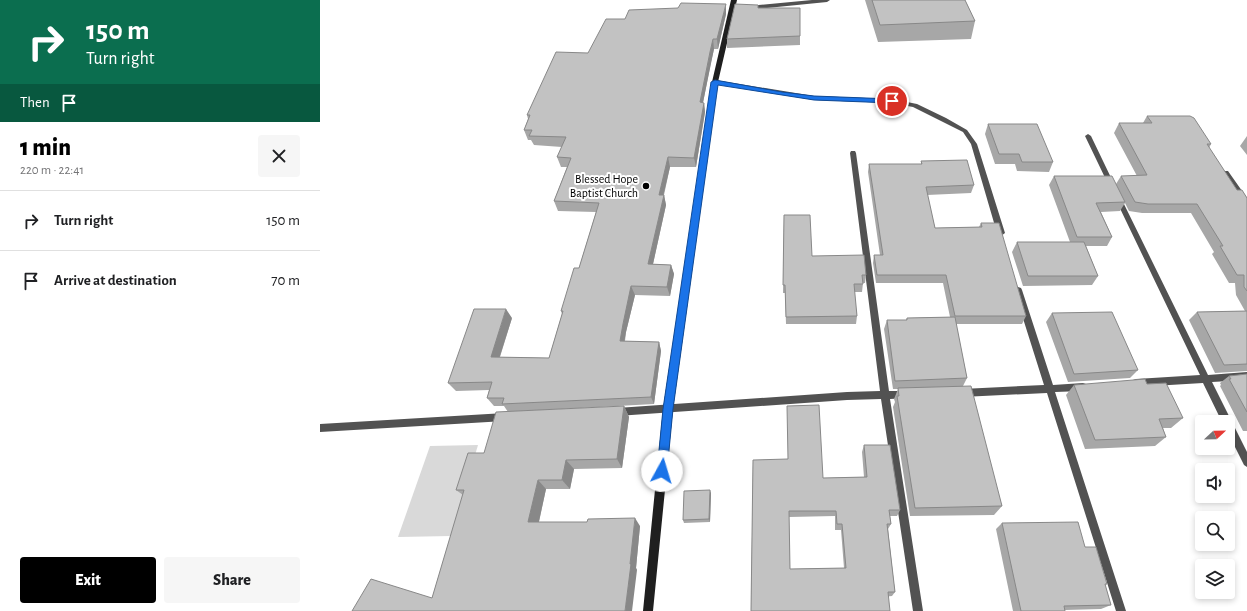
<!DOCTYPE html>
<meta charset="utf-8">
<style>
:root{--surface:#fff;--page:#f6f6f6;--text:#202124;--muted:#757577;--line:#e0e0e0;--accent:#000}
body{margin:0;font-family:"Alegreya Sans",sans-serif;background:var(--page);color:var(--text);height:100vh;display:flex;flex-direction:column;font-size:15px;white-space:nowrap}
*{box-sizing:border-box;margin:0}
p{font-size:13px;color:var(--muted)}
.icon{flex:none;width:22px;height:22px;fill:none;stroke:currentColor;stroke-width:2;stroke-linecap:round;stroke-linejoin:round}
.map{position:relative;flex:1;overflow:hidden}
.sheet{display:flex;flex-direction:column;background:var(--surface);width:320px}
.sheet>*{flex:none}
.banner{background:#0b6e4f;color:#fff;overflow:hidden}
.needle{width:26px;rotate:68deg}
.controls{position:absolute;left:875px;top:415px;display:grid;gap:8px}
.controls a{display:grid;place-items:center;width:40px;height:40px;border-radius:4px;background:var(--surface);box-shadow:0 2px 6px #0003;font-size:20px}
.pin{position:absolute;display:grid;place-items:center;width:34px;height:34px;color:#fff;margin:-17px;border:2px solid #fff;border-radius:50%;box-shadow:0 1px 4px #0007}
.me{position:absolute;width:44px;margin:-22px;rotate:6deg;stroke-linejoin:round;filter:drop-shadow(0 0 3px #0008)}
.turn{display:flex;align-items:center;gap:14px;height:84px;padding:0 20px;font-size:18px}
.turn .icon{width:52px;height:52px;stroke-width:2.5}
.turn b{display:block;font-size:28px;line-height:34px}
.then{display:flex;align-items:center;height:38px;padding:0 20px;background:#0003;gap:8px;font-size:15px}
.round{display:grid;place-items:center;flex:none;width:42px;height:42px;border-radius:4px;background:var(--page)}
.overview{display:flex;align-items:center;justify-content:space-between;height:68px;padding:0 20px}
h1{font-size:24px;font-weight:800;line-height:30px;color:var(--accent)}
.action{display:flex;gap:8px;margin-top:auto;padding:8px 20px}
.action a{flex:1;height:46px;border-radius:4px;background:var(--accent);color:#fff;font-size:16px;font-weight:800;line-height:46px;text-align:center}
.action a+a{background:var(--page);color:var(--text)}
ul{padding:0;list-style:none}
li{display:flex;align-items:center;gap:12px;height:60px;padding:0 20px;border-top:1px solid var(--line)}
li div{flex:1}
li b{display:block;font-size:15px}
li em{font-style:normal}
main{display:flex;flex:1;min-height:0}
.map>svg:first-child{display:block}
.green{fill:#d9d9d9}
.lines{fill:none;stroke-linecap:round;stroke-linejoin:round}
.lane{fill:#525252;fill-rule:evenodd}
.street{fill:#525252;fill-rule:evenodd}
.secondary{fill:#1f1f1f;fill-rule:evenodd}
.wall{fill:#a7a7a7;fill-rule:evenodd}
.shaded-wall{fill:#888}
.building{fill:#c2c2c2;stroke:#888;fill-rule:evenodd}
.route{fill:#1a73e8;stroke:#114b97}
.poi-dot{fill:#000;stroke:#fff;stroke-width:1.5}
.labels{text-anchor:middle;stroke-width:4;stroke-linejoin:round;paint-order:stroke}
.poi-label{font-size:12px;fill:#000;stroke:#fff;text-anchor:end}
</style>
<main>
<section class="sheet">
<div class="banner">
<div class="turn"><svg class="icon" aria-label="right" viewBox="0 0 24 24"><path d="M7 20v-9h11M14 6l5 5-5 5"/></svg><div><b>150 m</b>Turn right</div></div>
<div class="then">Then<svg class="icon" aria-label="arrive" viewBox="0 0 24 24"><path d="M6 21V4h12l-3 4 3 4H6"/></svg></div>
</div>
<div class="overview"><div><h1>1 min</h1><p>220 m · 22:41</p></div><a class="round"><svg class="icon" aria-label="close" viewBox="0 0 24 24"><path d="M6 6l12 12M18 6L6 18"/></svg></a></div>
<ul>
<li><svg class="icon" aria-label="right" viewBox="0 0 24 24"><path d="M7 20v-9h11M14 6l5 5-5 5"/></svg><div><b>Turn right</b></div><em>150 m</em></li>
<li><svg class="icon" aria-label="arrive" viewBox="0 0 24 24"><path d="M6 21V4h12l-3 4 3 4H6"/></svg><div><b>Arrive at destination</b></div><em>70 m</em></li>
</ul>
<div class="action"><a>Exit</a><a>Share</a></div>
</section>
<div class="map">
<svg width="927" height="611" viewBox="0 0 927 611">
<rect width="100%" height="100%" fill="#fff"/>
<path class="green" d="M158,445L131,536L78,537L110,446Z"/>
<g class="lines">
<path class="lane" d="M492,0H510L507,2L428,10L425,8L428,6Z"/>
<path class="street" d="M395,80L494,96L572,99L597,104L626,118L647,130L657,144L685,233L681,236L677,233L651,144L643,132L593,107L572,103L494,100L393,83V81Z
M768,134L771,136L795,186L794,188H790L789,186L765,136Z
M531,151H535L536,153L569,391H585L588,392L589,395L588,398L570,399L603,611H593L561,399L527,400L297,416L294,415L292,412L294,409L297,408L527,392L560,391L530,153Z
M904,171H908L927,198V205H925L904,175Z
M796,196H800L801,198L888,375L927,372V380L892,382L927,452V467L924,465L908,433V422H902L883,383L816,387L813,386L812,383L813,380L816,379L880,375L795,198Z
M698,287L701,288L702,290L733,385L763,383L766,384L767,387L766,390L763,391L735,392L806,611H796L727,393L642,397L639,396L638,393L639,390L642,389L724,385L694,290L695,288Z
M185,413L188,414L190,417L188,420L185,421L0,432V424Z"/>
<path class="secondary" d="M411,0H417L398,82L353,409L333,611H323L343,409L392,82Z"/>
</g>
<path class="wall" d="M545,0H645L655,21L651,39L558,42Z
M438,8L480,36V45L407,48V39Z
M406,14L398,49H394L391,62L383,103H384L385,112L376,167H350L344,195L346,205L333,264L351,265L354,274L350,296L315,295L306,332L305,341L339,342L341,351L334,404L188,412L184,406H174L167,398L169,390L136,391L128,383L192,318L180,357L229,358L242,314L241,311L259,268L276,212L238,211L234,201L247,167H241L237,157L242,147L214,145L211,140H208L204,130L208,119L207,115L268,53L305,19Z
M827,116L891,144L889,148L917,190L927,198V371L895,373L869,320L877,312L925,311L916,295L915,283H909L892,254L894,252L871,213H822L809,211L805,203L800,211L781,212L792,237L787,246H766L778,276L772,285L703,286L692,252L697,242H750L729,185L734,176L796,184L801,176H817L794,133L799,123H823Z
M668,124L733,162L729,172L697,171L695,164H675L665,134Z
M927,136V155L920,146Z
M601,161L654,185L651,193L607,195L615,228L659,227L661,223L706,316L702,324H636L647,378L643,386L682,506L674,515L590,516L573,407L575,402L574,399L578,389H573L564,329L567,320H586L587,318L630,317L623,283H556L553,263L554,255H560L548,172L549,164H601Z
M464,215L492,256L546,275L545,283H543L542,292H534L537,316L536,324H466L465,293H463Z
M732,313L818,370L810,378L748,382L726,322Z
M927,374V431H923L900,386L901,385L900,383L909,376Z
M827,384L863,418L851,428H843L846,437L835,446L765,449L746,395L754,385Z
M304,406L309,417L302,468L254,469L250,489H226L219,522L320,526L316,568L317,570L112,598L143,495L136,490L164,453Z
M544,445L580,510L577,516H570L571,524L568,529L575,592L572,596L431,611L433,460L503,478L544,477L542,452ZM515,516V530H521L524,568L470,569L469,517Z
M391,493L390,522L364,523L363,520Z
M682,523L765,547L787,584L785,585L791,605L781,609L745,610V611H693L676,529Z"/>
<path class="shaded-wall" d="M406,4V14L398,49L397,39Z
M393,39L394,49L381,112L380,102Z
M384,103L385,112L376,167L374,158Z
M348,157L350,167L341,205L339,195Z
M344,195L346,205L331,273L328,264Z
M351,265L354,274L350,296L347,287Z
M311,286L315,295L306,332L303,349L300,341L303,324Z
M186,309L192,318L177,365L171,357Z
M339,342L341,351L334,404L331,397Z
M304,406L309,417L302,468L297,459Z
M246,460L254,469L250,489L242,480Z
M218,480L226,489L217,530L208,522Z
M390,490L391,493L390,522L389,519Z
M315,518L320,526L316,568L317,570L312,611H305Z"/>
<path class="building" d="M552,0H645L655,21L560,25Z
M361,3L406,4L397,39H393L390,52L380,102L384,103L374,158L348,157L339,195H344L328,264L351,265L347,287L311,286L303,324L300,341L339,342L331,397L182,404L184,398H167L172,382L128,383L154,309H186L171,357L229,358L243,311H241L254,268H259L279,203L234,201L251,158L237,157L246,137L209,136L212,130H204L210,115H207L236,52L268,53L286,19H305L309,10L358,8Z
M415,4L438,5V8H480V36L407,39Z
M827,116H870L874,118L891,144H887L917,190H922L927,198V291L924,287V275H917L900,246H903L877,204H828L815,202L801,176L827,175L799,123H832Z
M668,124H717L733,162H702L699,154H679Z
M647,160L654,185L606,187L615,228L662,227L661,223H679L706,316H635L626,275H557L554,255H563L549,164H602L601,161Z
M734,176H792L805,202L776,203L792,237H757Z
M464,215H490L492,256L544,255L546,275H542L543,284H534L537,316L466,317L465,285H463Z
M697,242H764L778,276H708Z
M927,311V364L904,365L877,312Z
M792,312L818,370L754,374L732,313Z
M635,317L647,378L575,381L567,320H587V318Z
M927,374V412L909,379H911L909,376Z
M825,379L827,384L846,383L863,418L839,419L846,437L775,440L754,385Z
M651,386L682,506L595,508L577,396H579L578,388Z
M499,405L503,478L547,477L544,445H570L580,510H569L571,524H567L575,592H568L570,611H431L433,460L468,459L467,406ZM469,511H516L517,524H522L526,568L470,569Z
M304,406L297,459L246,460L242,480H218L208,522H267L268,519L315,518L310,564H311L305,611H32L51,579L112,598L144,490H136L148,453H164L176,412Z
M390,490L389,519L363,520L364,491Z
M758,522L765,547H776L787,584H785L791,605L744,606L745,611H701L682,523Z"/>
<path class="route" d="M395,80L462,92L494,96L572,99L575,101L572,103L494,100L398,85L353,409L347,471L346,475L342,477L338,475L337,471L343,409L391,82Z"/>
<circle class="poi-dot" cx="326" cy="186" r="4"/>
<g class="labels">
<g class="poi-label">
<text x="318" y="183">Blessed Hope<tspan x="318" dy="14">Baptist Church</tspan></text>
</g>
</g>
</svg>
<div class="controls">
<a><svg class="needle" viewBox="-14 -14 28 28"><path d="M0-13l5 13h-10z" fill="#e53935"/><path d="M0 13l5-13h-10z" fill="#757577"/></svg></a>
<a><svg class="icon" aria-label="sound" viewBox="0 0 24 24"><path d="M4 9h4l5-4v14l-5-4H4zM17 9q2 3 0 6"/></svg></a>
<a><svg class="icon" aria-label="search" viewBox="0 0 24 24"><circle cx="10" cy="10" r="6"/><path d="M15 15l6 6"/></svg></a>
<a><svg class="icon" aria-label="layers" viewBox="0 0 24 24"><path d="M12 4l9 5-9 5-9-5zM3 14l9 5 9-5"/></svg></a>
</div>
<div class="pin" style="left:572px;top:101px;background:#d93025"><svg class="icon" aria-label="arrive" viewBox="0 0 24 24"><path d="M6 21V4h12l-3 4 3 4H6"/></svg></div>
<svg class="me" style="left:342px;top:471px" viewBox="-20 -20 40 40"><circle r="19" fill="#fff"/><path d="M0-13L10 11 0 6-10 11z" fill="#1a73e8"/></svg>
</div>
</main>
